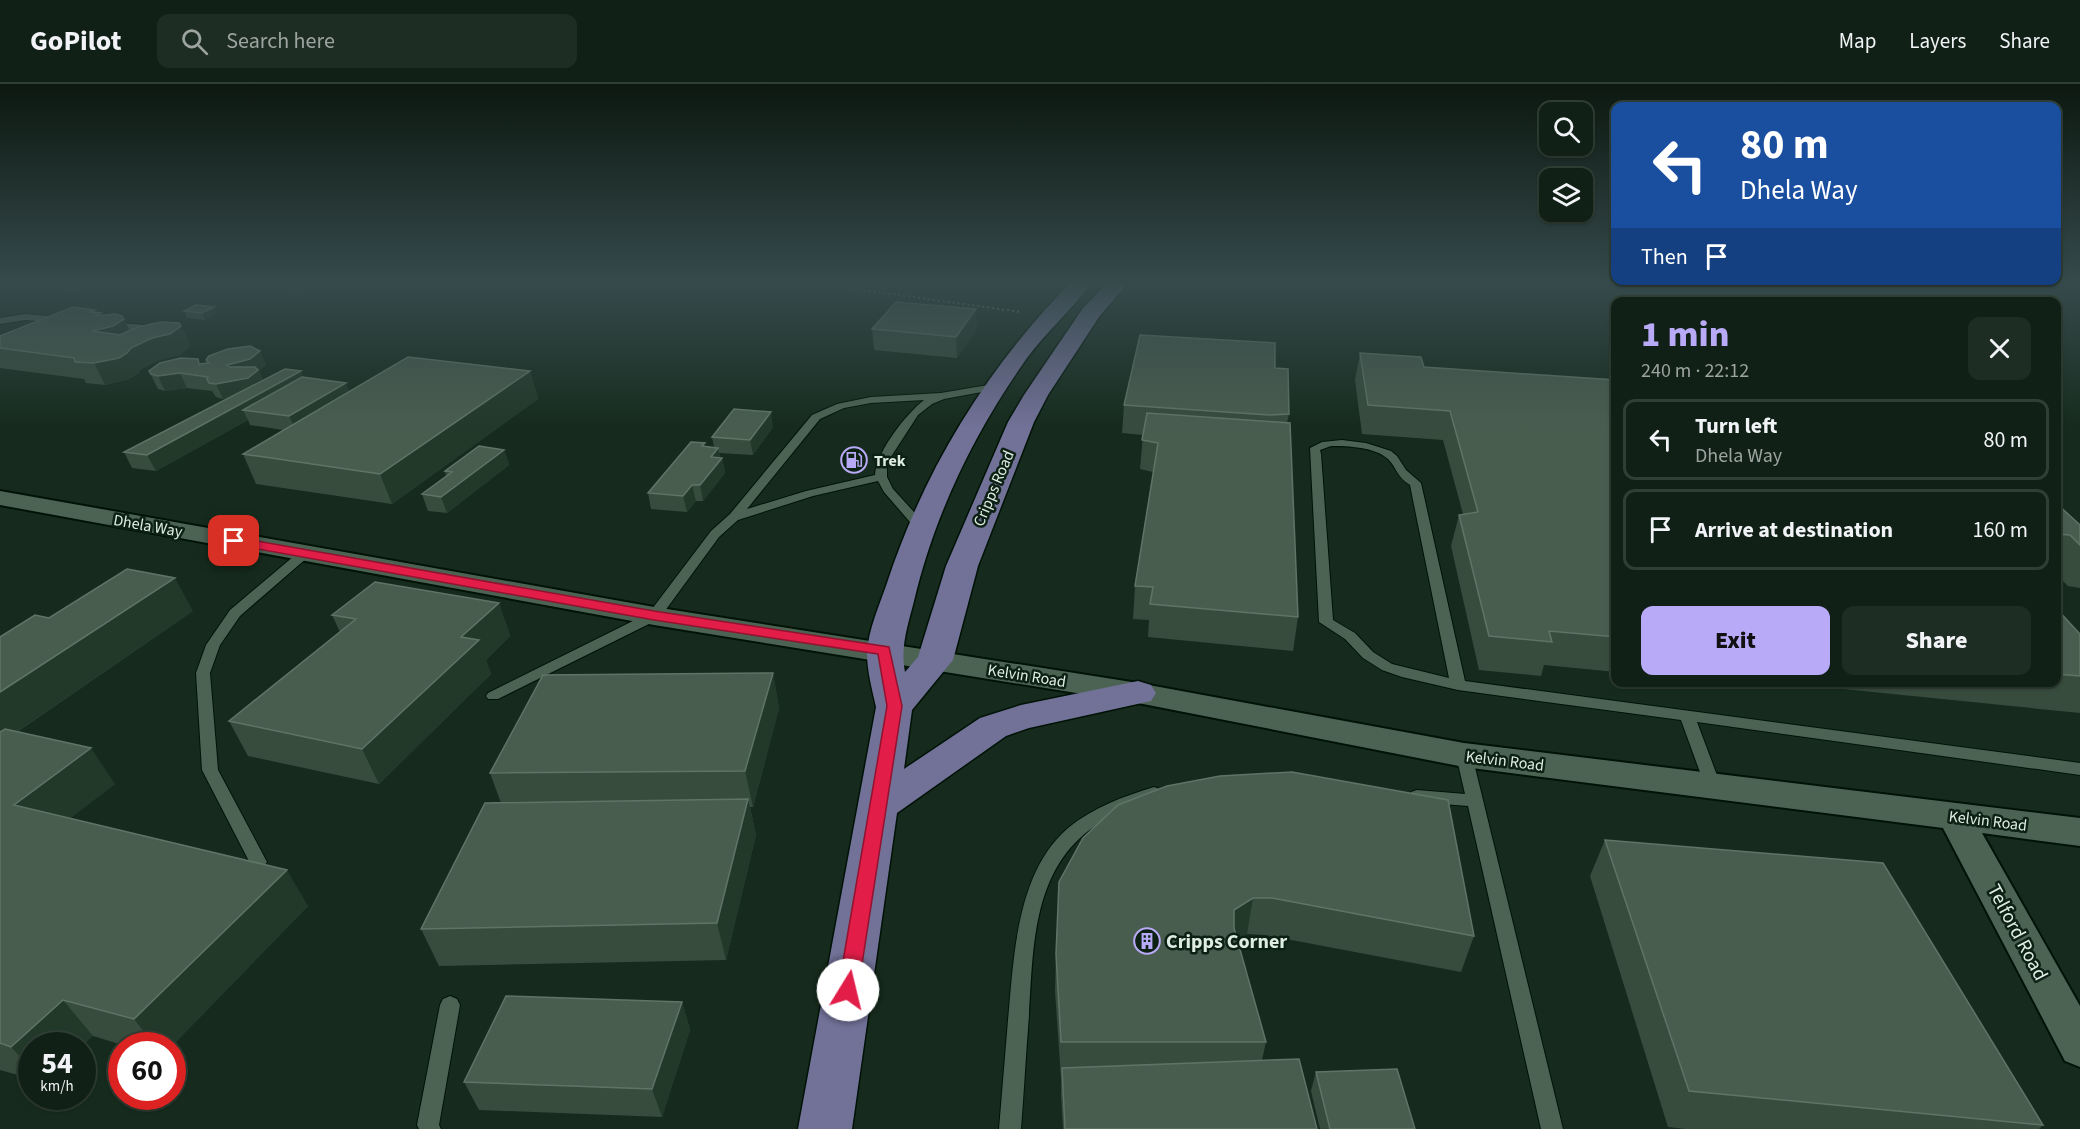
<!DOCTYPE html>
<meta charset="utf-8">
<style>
:root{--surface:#102016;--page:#1e2d23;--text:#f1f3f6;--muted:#9ca3a1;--line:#303e35;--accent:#b9aaf7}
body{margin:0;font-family:"Source Sans 3",sans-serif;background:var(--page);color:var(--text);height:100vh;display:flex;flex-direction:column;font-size:22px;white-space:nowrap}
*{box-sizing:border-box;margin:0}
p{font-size:20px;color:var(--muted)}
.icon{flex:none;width:33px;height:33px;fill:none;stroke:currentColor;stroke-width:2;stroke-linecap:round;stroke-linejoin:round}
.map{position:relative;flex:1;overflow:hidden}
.drawer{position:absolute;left:1611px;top:213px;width:450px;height:390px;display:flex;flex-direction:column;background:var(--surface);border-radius:12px;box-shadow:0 2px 4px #0004,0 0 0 2px var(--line)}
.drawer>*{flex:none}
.top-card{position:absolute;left:1611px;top:18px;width:450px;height:183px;border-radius:12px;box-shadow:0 2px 4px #0004,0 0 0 2px var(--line);background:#1a4fa0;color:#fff;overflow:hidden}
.fabs{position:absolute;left:1539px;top:18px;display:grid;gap:12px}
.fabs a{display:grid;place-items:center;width:54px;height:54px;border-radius:12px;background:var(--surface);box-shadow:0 2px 4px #0004,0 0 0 2px var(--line);font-size:30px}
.speed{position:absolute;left:18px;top:948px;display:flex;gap:12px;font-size:30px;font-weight:700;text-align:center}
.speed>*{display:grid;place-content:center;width:78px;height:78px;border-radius:50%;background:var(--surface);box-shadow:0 2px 4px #0004,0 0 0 2px var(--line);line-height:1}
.speed small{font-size:15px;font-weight:400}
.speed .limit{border:9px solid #d22;background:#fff;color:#111}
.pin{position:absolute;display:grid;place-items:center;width:51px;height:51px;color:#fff;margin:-26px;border-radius:12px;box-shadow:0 3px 9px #0006}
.me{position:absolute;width:66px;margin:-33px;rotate:9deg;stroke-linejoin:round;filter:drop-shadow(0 0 4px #0008)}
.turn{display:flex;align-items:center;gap:21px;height:126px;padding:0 30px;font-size:27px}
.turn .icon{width:78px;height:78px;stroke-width:2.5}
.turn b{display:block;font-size:42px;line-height:51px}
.then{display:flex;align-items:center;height:57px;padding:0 30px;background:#0003;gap:12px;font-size:22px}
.round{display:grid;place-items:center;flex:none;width:63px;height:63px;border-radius:12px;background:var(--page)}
.headline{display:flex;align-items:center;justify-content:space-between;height:102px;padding:0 30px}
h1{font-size:36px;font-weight:800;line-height:45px;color:var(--accent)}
.primary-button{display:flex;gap:12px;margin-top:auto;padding:12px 30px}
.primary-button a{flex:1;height:69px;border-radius:12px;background:var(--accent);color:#111;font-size:24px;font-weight:800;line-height:69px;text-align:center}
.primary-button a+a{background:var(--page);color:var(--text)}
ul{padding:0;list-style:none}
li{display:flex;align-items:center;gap:18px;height:81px;margin:0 12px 9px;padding:0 18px;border:3px solid var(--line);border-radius:12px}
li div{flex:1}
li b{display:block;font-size:22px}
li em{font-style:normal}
header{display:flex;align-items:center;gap:36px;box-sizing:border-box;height:84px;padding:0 30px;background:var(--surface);border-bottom:2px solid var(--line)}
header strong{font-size:28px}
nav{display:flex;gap:33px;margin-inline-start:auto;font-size:21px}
.search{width:420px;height:54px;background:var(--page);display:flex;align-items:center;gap:15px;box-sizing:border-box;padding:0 21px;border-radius:12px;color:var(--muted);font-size:22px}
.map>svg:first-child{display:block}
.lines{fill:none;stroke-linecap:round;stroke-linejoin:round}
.lane-casing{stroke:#011307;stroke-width:2}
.street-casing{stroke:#011307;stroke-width:4}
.primary-casing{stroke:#011307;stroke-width:3}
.path{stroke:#7a8b7f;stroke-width:2;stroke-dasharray:2 3;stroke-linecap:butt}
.lane{fill:#4c6353;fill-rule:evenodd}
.street{fill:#4c6353;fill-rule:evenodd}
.primary{fill:#727198;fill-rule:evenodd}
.wall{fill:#374c3d}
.shaded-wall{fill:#223829}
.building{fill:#495d4f;stroke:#607466;stroke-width:1.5}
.route{fill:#e11d48;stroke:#92132f;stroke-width:1.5}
.labels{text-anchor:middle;stroke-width:5;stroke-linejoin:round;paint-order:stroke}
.poi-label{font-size:16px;font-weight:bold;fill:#dfece3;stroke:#0c2114;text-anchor:start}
.street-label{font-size:16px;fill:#dfece3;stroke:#0c2114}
.near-street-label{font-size:20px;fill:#dfece3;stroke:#0c2114}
.near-poi-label{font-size:20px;font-weight:bold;fill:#dfece3;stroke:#0c2114;text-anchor:start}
</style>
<header>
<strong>GoPilot</strong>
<div class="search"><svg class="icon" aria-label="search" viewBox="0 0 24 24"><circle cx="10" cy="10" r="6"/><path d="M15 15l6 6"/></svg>Search here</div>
<nav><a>Map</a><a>Layers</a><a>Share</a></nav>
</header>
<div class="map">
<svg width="2080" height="1045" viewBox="0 0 2080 1045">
<rect width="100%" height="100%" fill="#162b1d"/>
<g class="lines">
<g class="lane-casing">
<path id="lane" d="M25,230L60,233L64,236L60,239L25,236L0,240V234Z
M109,238L156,242L161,245L156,248L106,243L105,241Z
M994,300L998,301V305L944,315L932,320L918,331L887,379V393L893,405L924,439L926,442L924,445H916L884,408L878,397L813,412L738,436L719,453L659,535L498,615H488L486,612L488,609L649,529L711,447L730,430L812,331L837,320L871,313L941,309ZM924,316C906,330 876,368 875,391L806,407L747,425L820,335L844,324L871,319Z
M1342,356L1366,359L1391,367L1397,372L1406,386L1421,399L1465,597L2080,679V691L1697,638L1721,702L1719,706L1713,708L1707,706L1705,702L1681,636L1458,606L1402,593L1382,586L1363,574L1345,555L1319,538L1310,364L1322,358ZM1331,362C1348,362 1375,363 1388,375C1397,384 1396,392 1410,401L1449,594L1392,580L1373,568L1355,549L1333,536L1321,370L1320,366Z
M304,466L310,470L308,473L240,532L220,561L210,589L218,686L267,778L264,783L258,785L252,783L202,686L196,589L206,561L230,526L300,467Z
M1464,665L1470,667L1472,671L1563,1045H1541L1468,722L1417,718L1411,716L1409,712L1411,708L1417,706L1465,710L1456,671L1458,667Z
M1154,703L1160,705L1162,709L1160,713C1131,724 1102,733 1079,755C1032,799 1033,871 1029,931C1026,969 1024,1007 1021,1045H999C1002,1009 1005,972 1008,936C1014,873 1016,789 1068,744C1094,723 1122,713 1154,703Z
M450,912L457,915L460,921L439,1041L441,1045H419L417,1041L440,921L443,915Z"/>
</g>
<g class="street-casing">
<path id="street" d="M0,407L654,523L1138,599L1464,659L2080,734V762L1982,749L2080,922V983L2065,977L1943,744L1464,683L1138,619L654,541L0,421Z"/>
</g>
<g class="primary-casing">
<path id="primary" d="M1071,198H1092C1073,225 1047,247 1027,274C975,347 935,429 914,517C908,541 900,563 905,588L918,573L946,482L1008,338L1024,311L1083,224L1108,198H1129L1099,233L1048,311L1034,338L978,482L953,576L912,626L904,685L980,634L1021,621L1138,597L1151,601L1156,609L1151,617L1029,644L1006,652L897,729L852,1045H798L876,623C872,605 867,587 867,569C868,546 880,520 887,499C925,384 987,284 1071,198Z"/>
</g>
<path class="path" d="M804,198L1021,228"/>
<use href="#lane" class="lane"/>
<use href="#street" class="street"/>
<use href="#primary" class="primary"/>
</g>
<path class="wall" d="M59,198H108L101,202L79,207L63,206Z
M184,198H316L303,206L269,205L268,203L185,200Z
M214,223L217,229L205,236L187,234L184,227Z
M97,229L130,247L181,242L191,262L180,271L162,275L141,285L138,290L129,295L105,301L86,299L84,295L0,284V252Z
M872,245H977L957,274L874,266Z
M1360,269L1424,283L1616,296V588L1544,581L1541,592L1479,586L1451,462L1459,431L1463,430L1443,356L1362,350L1355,296Z
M206,276L266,281L259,287L263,297L304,294L349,307L530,287L538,315L392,420L256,400L243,370L283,346L250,341L248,336L156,387L132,384L124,368L229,314L223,315L216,313L212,307L187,304L165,307L158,305L149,287L208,279Z
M1275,284L1289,330L1287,339L1298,533L1293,567L1148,553L1149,536L1133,535L1135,502L1153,388L1140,385L1143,351L1122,349L1124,321Z
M773,343L753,371L719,369L720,373L722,374L725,389L703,417H696L687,428L651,425L648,409L706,363H714L712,353Z
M504,366L509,381L447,429L428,427L422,410L446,393L445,387Z
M2056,419L2080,441V504L2068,502L2056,490Z
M499,519L510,552L486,576L491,590L379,700L248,672L229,637L340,548L332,531Z
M2056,524L2080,550V629L1794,600L1793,598H2056Z
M193,527L17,648L115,700L70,734L308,822L172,962H126L93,952L32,962V995L0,986V553L49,534Z
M773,589L779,624L753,723H750L756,751L726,876L439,882L421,845L501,719L490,689Z
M1724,598H1774L1772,603Z
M1083,754L1474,852L1461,888L1265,851L1247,850L1237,857L1266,958L1262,976L1317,1045H1063L1061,1012V994L1055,907L1056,870Z
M1605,756L2043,1041L2039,1045H1686L1668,1043L1590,792Z
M682,918L690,946L662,1033L479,1026L464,998Z
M1316,988L1415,1045H1320L1311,1007Z"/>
<path class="shaded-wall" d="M74,198H108L101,202L79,207Z
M300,198H316L303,206Z
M214,223L217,229L205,236L202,229Z
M976,225L977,245L957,274L956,253Z
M95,226L98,231L101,229L108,243L124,235L134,255L92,247L90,228Z
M181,242L191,262L180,271L162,275L141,285L138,290L129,295L105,301L94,279Z
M260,267L266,281L259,287L264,301L255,309L223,315L216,300L234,295L227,281Z
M301,287L307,302L243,326L248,336L156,387L147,371Z
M530,287L538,315L392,420L380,390Z
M180,289L187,304L165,307L158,292Z
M346,299L352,313L296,347L289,332Z
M771,328L773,343L753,371L750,356Z
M718,364L720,376L722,374L725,389L703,417L700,401L711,373Z
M504,366L509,381L447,429L441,413Z
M692,401L696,417L687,428L683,412Z
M175,494L193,527L0,659V608Z
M499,519L510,552L486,576L491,590L379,700L362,665L461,553Z
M773,589L779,624L753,723L745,687Z
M91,664L115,700L41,757L14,721Z
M748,715L756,751L726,876L717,839Z
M287,786L308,822L172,962H155L134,935Z
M1253,814L1247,850L1229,863L1234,826Z
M63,916L93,952L82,962H32V985L11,963Z
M682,918L690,946L662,1033L652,1005Z"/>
<path class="building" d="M896,218L976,225L956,253L872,245Z
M196,221L214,223L202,229L184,227Z
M73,223L95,226L90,228L101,229L95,232L115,230L122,232L124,235L113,242L92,247L120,251L138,243L161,238L179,239L181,242L170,250L152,254L131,264L127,269L119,274L94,279L75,278L74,274L0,264V252Z
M1140,251L1275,259V284L1288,285L1289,330L1269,331L1124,321Z
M250,262L260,267L250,275L227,281L230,283H255L258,286L248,294L216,300L209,299L207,295L208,293L180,289L158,292L151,290L149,287L160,279L181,274L198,275L199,280L209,279L206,276L209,272L228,265Z
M1360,269L1421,273L1424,283L1616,296V553L1549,547L1552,558L1489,552L1459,431L1478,428L1450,327L1368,321Z
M408,273L530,287L380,390L243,370Z
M285,285L301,287L147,371L124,368Z
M302,293L346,299L289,332L243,326Z
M734,325L771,328L750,356L712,353Z
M1147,329L1290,339L1298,533L1150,520L1153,503L1135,502L1158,359L1142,356Z
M691,358L705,359L702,362L718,364L711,373L722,374L700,401H692L683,412L648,409Z
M479,362L504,366L441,413L422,410L452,388L445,387Z
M2056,419L2080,441V461L2070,451L2056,450Z
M127,485L175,494L0,608V553L35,531L49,534Z
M375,498L499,519L461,553L479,556L362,665L229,637L356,535L332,531Z
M2056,524L2080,550V592L2056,590Z
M773,589L745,687L490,689L543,591Z
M5,645L91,664L14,721L287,786L134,935L63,916L11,963L0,959V648Z
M1292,688L1448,716L1474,852L1272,814H1253L1234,826V844L1266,958H1061L1056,870L1059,798L1083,754L1118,721L1167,702L1220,692Z
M748,715L717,839L421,845L485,719Z
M1605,756L1883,779L2043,1041L1689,1007Z
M506,912L682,918L652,1005L464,998Z
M1299,975L1317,1045H1065L1062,984Z
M1397,985L1415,1045H1330L1316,988Z"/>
<linearGradient id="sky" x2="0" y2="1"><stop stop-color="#0c1810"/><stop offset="0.58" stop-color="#364a4c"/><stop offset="1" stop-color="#364a4c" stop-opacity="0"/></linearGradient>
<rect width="2080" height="344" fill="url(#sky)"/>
<path class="route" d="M234,453L654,527L889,563L902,622L858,906L855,912L848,915L841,912L838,906L887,622L878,570L654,536L230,460L228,457Z"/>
<defs>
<g id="fuel-ring" transform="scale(1.35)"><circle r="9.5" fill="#0c2114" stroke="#b9aaf7" stroke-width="1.5"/><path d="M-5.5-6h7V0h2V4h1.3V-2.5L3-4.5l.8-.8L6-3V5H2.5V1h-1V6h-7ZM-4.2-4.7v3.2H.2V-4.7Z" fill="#b9aaf7"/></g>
<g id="building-ring" transform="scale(1.35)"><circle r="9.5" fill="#0c2114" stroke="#b9aaf7" stroke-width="1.5"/><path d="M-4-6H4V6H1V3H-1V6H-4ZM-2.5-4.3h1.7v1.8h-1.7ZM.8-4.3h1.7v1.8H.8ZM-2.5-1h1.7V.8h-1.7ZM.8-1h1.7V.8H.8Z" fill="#b9aaf7"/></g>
</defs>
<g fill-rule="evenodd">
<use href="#fuel-ring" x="854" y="376"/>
<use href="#building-ring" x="1147" y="857"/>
</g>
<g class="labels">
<g class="poi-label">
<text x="874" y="382">Trek</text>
</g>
<g class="street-label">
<text transform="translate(993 404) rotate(-67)" y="6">Cripps Road</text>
<text transform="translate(148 441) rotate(10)" y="6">Dhela Way</text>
<text transform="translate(1027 591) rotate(9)" y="6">Kelvin Road</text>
<text transform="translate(1505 676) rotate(7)" y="6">Kelvin Road</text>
<text transform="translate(1988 736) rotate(7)" y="6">Kelvin Road</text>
</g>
<g class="near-street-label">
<text transform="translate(2018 848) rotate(62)" y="7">Telford Road</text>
</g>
<g class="near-poi-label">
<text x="1166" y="864">Cripps Corner</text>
</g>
</g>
</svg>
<div class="fabs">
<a><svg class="icon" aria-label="search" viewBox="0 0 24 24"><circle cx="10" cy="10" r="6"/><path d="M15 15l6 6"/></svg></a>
<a><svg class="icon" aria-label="layers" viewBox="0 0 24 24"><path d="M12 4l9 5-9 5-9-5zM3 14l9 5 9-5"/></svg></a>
</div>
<div class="speed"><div>54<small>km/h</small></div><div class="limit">60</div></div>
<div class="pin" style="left:234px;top:457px;background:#d93025"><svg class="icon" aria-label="arrive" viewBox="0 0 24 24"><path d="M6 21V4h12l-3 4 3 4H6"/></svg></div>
<svg class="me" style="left:848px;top:906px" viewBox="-20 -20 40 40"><circle r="19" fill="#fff"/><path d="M0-13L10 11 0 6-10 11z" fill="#e11d48"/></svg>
<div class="top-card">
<div class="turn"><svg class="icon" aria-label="left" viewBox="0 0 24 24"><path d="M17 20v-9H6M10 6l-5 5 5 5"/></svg><div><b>80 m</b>Dhela Way</div></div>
<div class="then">Then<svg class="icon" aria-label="arrive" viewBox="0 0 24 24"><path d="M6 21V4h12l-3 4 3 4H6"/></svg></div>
</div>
<section class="drawer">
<div class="headline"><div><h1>1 min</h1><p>240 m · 22:12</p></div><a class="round"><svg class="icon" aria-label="close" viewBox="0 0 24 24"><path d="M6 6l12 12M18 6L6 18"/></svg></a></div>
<ul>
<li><svg class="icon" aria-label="left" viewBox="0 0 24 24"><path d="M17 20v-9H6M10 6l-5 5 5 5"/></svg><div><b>Turn left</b><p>Dhela Way</p></div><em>80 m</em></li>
<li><svg class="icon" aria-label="arrive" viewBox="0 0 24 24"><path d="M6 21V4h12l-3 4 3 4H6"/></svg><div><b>Arrive at destination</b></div><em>160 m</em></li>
</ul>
<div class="primary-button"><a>Exit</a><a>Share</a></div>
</section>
</div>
